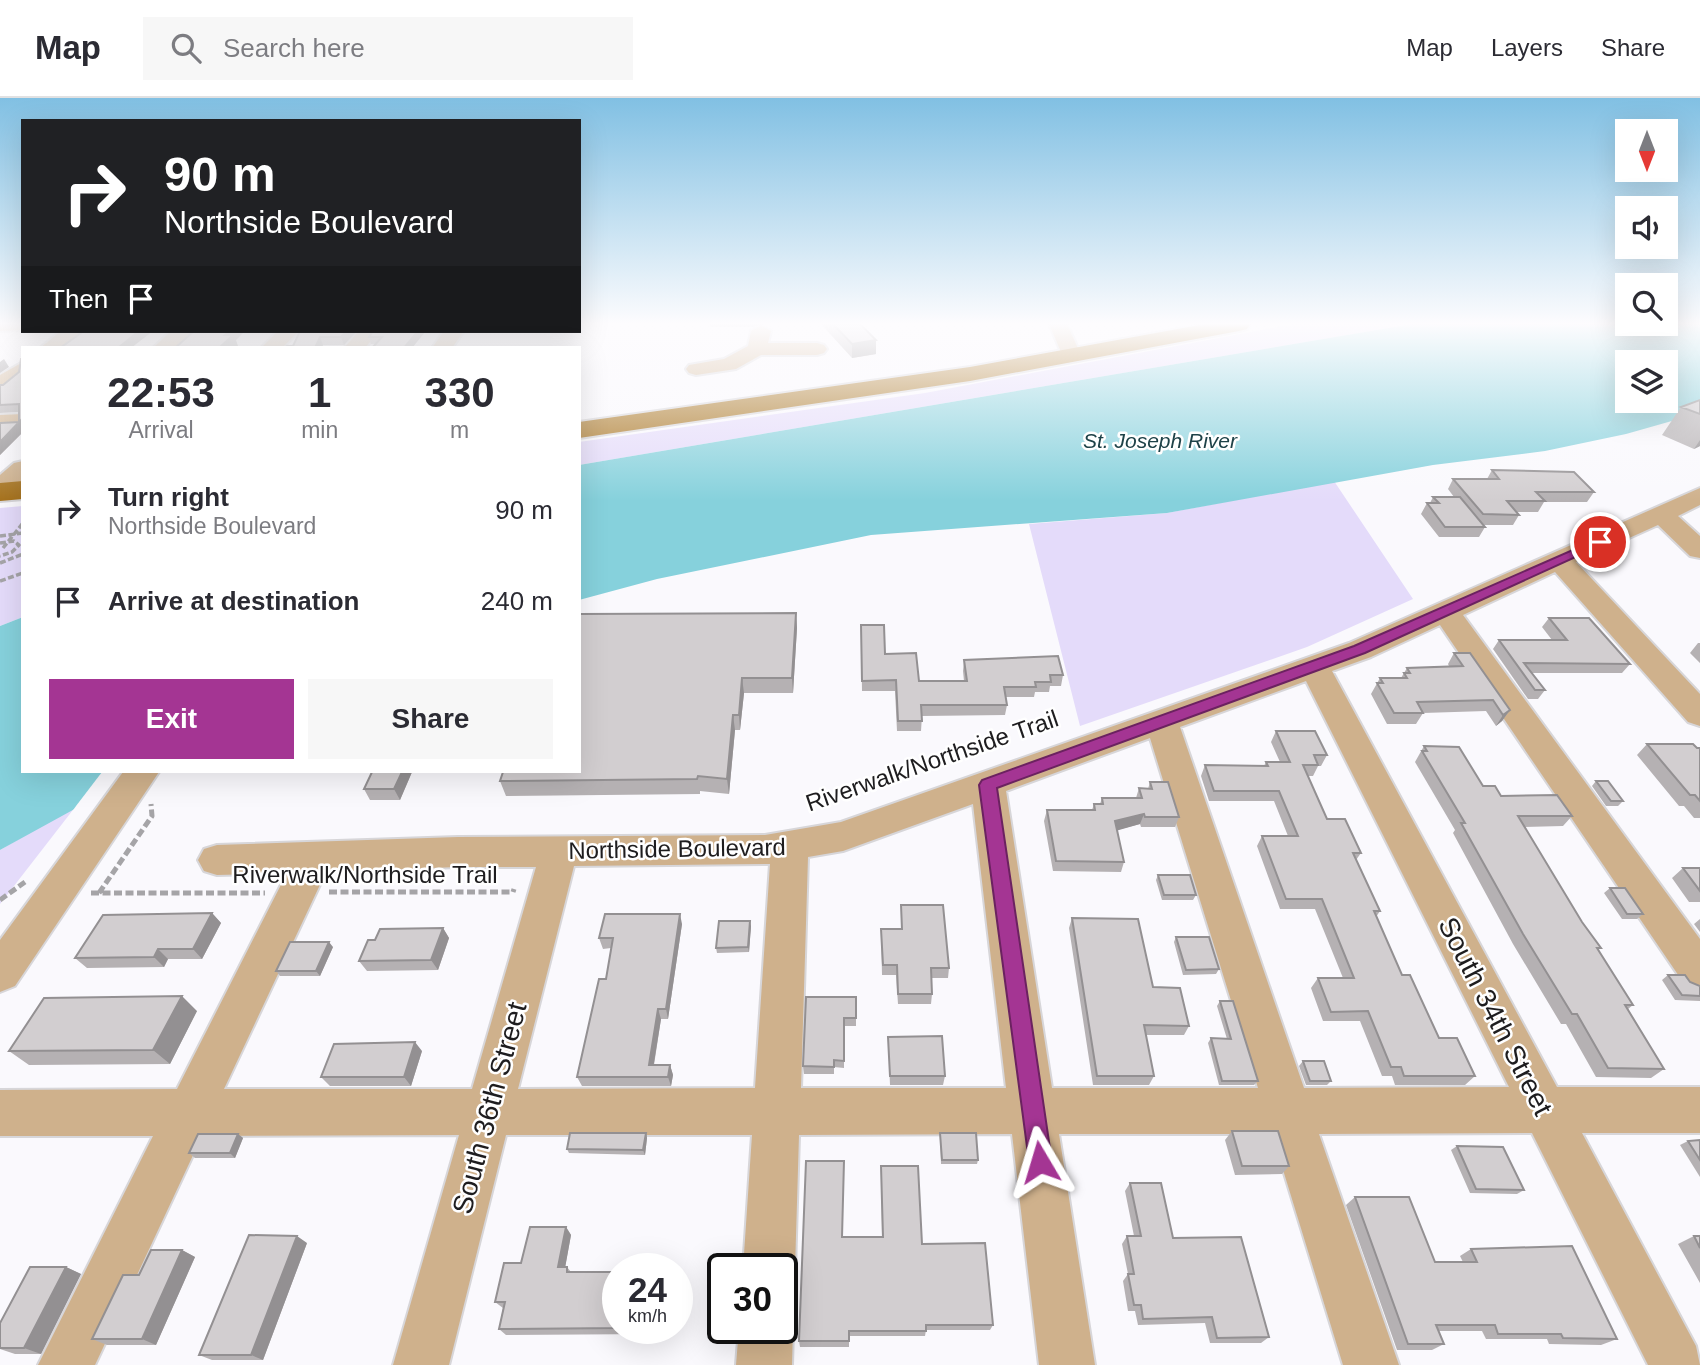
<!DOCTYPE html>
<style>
:root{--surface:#fff;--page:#f7f7f7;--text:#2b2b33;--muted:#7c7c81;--line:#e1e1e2;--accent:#a43593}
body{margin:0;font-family:Helvetica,sans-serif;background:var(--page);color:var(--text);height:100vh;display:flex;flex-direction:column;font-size:26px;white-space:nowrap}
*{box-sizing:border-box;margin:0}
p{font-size:23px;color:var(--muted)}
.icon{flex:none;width:38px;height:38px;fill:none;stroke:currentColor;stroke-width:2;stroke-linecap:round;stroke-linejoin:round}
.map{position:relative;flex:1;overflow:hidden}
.side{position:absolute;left:21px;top:248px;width:560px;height:427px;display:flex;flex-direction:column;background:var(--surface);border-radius:0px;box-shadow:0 7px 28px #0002}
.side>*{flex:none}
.top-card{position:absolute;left:21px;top:21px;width:560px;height:214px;border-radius:0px;box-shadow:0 7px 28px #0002;background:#202124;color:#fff;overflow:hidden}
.needle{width:46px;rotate:180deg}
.tools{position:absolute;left:1615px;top:21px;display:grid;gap:14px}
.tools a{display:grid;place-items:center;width:63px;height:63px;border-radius:0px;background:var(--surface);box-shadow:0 7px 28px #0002;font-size:35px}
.speed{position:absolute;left:602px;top:1155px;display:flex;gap:14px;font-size:35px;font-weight:700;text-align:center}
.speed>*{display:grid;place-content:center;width:91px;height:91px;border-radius:50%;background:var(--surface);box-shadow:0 7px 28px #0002;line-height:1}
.speed small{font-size:18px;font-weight:400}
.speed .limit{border:4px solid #111;border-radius:10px;background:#fff;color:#111}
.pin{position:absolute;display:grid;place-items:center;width:60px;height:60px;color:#fff;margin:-30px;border:4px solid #fff;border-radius:50%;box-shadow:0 2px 7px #0007}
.me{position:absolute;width:77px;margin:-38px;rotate:353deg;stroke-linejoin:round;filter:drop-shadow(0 0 5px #0008)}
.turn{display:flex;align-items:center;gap:24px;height:147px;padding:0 28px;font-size:32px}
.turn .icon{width:91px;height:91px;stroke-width:2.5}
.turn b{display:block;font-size:49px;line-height:60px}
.then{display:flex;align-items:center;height:66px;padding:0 28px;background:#0003;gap:14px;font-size:26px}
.eta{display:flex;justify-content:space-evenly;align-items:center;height:119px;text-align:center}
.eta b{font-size:42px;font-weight:700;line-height:49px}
.primary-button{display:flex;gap:14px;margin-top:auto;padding:14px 28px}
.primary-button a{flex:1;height:80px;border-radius:0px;background:var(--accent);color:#fff;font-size:28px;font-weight:700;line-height:80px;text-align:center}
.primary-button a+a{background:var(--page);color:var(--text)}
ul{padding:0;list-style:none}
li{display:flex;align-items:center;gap:21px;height:91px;padding:0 28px}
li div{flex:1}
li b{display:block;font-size:26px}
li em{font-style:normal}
header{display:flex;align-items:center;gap:42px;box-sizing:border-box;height:98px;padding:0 35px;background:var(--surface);border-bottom:2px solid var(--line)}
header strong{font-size:33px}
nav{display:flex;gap:38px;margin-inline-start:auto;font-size:24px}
.search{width:490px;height:63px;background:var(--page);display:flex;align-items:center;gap:18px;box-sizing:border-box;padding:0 24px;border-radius:0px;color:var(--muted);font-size:26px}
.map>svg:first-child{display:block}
.green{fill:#e4dbfa}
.water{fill:#86d1dc;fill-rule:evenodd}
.pier{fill:#faf9fd}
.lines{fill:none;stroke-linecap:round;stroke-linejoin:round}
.minor-casing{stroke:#d7d6d9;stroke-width:4}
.major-casing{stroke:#d7d6d9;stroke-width:4}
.path-far1{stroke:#a5a4a7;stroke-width:3.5;stroke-dasharray:6 2.5;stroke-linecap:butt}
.path{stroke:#a5a4a7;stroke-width:5;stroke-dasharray:8 3.5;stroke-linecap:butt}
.minor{fill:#cfb18c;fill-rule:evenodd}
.major{fill:#a7731e;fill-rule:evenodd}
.wall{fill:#b5b1b3}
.shaded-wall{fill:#939092}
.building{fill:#d2ced0;stroke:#939092;stroke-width:2}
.route{fill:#a43593;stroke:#6b2260;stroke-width:2}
.labels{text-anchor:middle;stroke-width:5;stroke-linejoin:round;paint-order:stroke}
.far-water-label{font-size:21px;font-style:italic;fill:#1e4248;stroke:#fff}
.street-label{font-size:24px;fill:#1e1d1f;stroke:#fff}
.near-street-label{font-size:28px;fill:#1e1d1f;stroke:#fff}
</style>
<header>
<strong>Map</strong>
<div class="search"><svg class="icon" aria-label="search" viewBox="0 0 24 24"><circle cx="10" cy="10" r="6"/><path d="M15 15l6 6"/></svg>Search here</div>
<nav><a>Map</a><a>Layers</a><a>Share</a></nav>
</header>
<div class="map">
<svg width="1700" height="1267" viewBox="0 0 1700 1267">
<rect width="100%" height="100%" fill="#faf9fd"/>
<path class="green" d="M1293,226H1412L579,367V344L925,295Z
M1334,383L1413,501L1307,549L1080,628L1029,426L1167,415Z
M23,408V519L0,528V410Z
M76,708L0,806V752Z"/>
<path class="water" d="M1412,226H1700V315L1626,336L1545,353L1433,367L1167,415L871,437L657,481L579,502V367ZM1628,264H1666V303H1628Z
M23,519V674H142L0,752V528Z"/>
<path class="pier" d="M102,674H146L71,715L76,708Z"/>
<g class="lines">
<g class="minor-casing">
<path id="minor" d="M0,226H23V232L0,233Z
M1049,226H1067L1081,257L1078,261H1064Z
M761,227L771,233L768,245H817L824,247L827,251L824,255L817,257H761L736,271L696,277L689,275L686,271L689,267L724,261L748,248L751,233Z
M61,233H83L62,250H40Z
M171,233H193L175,250H153Z
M278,233H299L282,250H261Z
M359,233H379L365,250H344Z
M444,233H464L452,250H432Z
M23,264V280L8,292L0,293V277Z
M23,316V330L0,331V317Z
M23,363V383L9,395L0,397V377L14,365Z
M1700,390V407L1678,418L1700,438V460L1690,458L1658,427L1576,464L1700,596V628L1688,624L1555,474L1463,517L1700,841V893L1685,887L1440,527L1371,559L1332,573L1557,989H1700V1035H1582L1696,1248L1700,1267H1648L1532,1035L1319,1036L1399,1267H1343L1272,1036H1059L1095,1267H1039L1012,1036L799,1037L795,1171L787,1189L782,1191V1171H743L752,1037H506L449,1267H393L459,1037L202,1038L95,1267H38L153,1038H0V992L177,991L287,775L217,777L204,773L198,762L204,751L217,747L458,739L765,737L841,724L1349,545ZM1306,583L1509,989L1304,990L1180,629ZM1150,640L1258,990H1052L1006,693ZM973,706L1006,990H801L808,759L843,753ZM770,766L755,990L518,991L574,768ZM458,769H536L472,991H224L326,774Z
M123,674H159L15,888L0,894V842Z
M782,1210L793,1230L792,1267H736L739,1230H782Z"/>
</g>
<g class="major-casing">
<path id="major" d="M1205,226H1250L1247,231L1239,233L970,283L579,340V324L970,269Z
M23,383V401L0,403V385Z"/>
</g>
<path class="path-far1" d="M0,438L23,435
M0,445L14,443L19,447L12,454L0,458
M3,450L23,425
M0,465L23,456
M0,483L23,475"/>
<path class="path" d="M329,794H513L514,791
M91,795H265
M99,795L152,718L151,706
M0,802L25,784"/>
<use href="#minor" class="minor"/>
<use href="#major" class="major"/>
</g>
<path class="wall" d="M710,226H761L752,229H710Z
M821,226H860L876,256L852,260Z
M300,233H357L344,247H323L321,250H284L293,248Z
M426,233L376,246H371L369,239Z
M23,261V334L0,357V325L19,324V314L0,315V287H3L19,274Z
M1700,302V348L1694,351L1662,337L1681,309Z
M1492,372L1594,394L1587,404H1544L1538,414H1517L1519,417L1513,427H1484L1485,429L1479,439H1439L1421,416L1427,405H1430L1433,399H1454L1448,391L1453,381H1487Z
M796,515L797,530L793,595H744L740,632H735L729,696L700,693V696L506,698L500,683Z
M1549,520L1630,566L1622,575H1532L1545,592L1538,601H1528L1493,551L1499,542H1552L1542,529Z
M861,527L885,556L919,583H964L963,573L964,562L1063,577L1061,588H1050L1049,594H1035L1034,599H1006L1007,607L1005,617L922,618L921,633H897L895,593H862Z
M1698,545H1700V565L1690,555Z
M1454,555L1510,612L1502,623L1496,628L1486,613L1423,615L1416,626H1387L1371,596L1380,580H1401L1407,570L1449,568L1448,566Z
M1276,633L1327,657L1321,668H1318L1313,678H1307L1327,721L1361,755L1356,762L1380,813L1376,819L1402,877L1439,940L1475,978L1465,987H1395L1392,978H1382L1360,923H1323L1311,890L1318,880H1343L1315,811H1280L1257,748L1262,738H1288L1274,703H1209L1201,678L1205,667L1264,668L1266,664H1280L1271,644Z
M1647,646L1700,650V720H1694L1684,708H1679L1637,657Z
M1424,648L1483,688L1501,698L1572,718L1563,728L1524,729L1582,824L1601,850L1598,852L1633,907L1628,911L1664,971L1651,980L1596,979L1566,926H1561L1513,846L1453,735L1455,732L1415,664Z
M372,674H412L400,702H370L364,691Z
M1596,683L1623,703L1618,708H1606L1592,688Z
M1150,684L1179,719L1175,729H1141L1140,726L1117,732L1124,764L1121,774L1053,773L1044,723L1047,712H1092L1094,706H1100L1102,700H1136L1139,690L1148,691Z
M1683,770H1700V804H1689L1672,780Z
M1158,777L1196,797L1193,802H1162L1156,782Z
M1610,790L1643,816L1637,821H1622L1604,795Z
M901,807L949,870L948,880H931L932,896L931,906H898L896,877H882L881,831H901Z
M212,815L221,825L202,861H168L164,869L87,870L75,860Z
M1072,820L1153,889L1189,928L1184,937H1146L1154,978L1149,987H1093L1069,830Z
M1700,821V834L1694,826Z
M682,826L668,921H661L654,967H670L673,977L671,988H582L577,979L606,881L611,850L603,851L599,840Z
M751,828L749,854L717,855L716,850Z
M443,830L449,840L438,872L367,873L359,863L375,842Z
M1176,839L1219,871L1216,876L1183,877L1174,844Z
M333,849L320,878H280L276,873Z
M1668,877L1700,888V903L1675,902L1662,882Z
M856,899V928H844V970L834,969V976H804L803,968Z
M1220,903L1258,983L1254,987H1219L1208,945L1211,940L1227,941L1217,908Z
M197,913L170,966L29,967L9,953Z
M888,939L945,978L943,987H890Z
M422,953L411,988H330L321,979Z
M1303,963L1331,983L1327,987H1306L1299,968Z
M1232,1033L1289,1068L1282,1076L1235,1077L1225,1042Z
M646,1035L647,1040L645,1057L569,1055L567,1051Z
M940,1035L978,1062L977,1066H941Z
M238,1036L243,1040L235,1060H195L189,1055Z
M1700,1042V1079L1680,1047L1688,1043Z
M1457,1048L1524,1092L1517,1096L1470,1095L1451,1052Z
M881,1068L922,1146L993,1227L990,1232H926L925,1238H849V1249H800L799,1243L843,1139H882Z
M1130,1085L1173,1140L1269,1239L1261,1245H1210L1205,1225L1138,1227L1135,1213H1128L1123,1183L1128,1176L1122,1146L1127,1138H1134L1125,1093Z
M1355,1099L1435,1164H1463L1460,1158L1471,1151L1617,1241L1601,1247L1549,1246L1547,1241H1486L1482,1233H1438L1444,1246L1432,1252H1397L1346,1107Z
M566,1129L571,1137L565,1169H567L571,1174L656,1230L655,1236L506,1237L499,1231L503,1210L495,1204L521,1165Z
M1694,1138H1700V1185L1678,1146Z
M307,1145L263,1262H212L199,1257Z
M182,1152L195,1159L156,1247H107L92,1241L139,1177Z
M66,1169L81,1176L41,1256H15L0,1251V1225Z"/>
<path class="shaded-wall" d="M752,226H761L752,229Z
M139,233H153L131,250H118Z
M230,233H245L236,242L238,248L235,250H219L225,237Z
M347,233H357L344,247L341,239Z
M418,233H426L412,250H404Z
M320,239L323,247L321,250H315Z
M876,242V256L852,260V246Z
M4,261L9,269L0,275V264Z
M23,320V334L0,357V344Z
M1700,342V348L1694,351Z
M796,515L797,530L793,595L792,580Z
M742,580L744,595L740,632L739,617Z
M1510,612L1502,623L1496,628L1503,617Z
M733,617L735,632L729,696L727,681Z
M402,674H412L400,702L394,691Z
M1144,716L1140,726L1112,734L1115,723Z
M212,815L221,825L202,861L193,851Z
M680,816L682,826L668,921L666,911Z
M750,823L751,828L749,854L748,849Z
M443,830L449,840L438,872L431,862Z
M329,844L333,849L320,878L316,873Z
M158,851L168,861L164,869L154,859Z
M182,898L197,913L170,966L153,952Z
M658,911L661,921L652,977L649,967Z
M415,944L422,953L411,988L404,979Z
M670,967L673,977L671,988L668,979Z
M646,1035L647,1040L645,1057L643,1052Z
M238,1036L243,1040L235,1060L230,1055Z
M566,1129L571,1137L564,1176L558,1169Z
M297,1138L307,1145L263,1262L251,1257Z
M182,1152L195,1159L156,1247L142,1241Z
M66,1169L81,1176L41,1256L24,1250Z"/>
<path class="building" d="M833,226H860L876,242L852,246Z
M84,233H139L118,250H60Z
M194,233H230L225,237H233L219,250H175Z
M300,233H347L341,239H320L315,250H284L287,248H293Z
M373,233H418L404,250H372L382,239H369Z
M21,261H23V320L0,344V325L19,324V306L0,307V287H3L19,274Z
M1700,302V316L1681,309Z
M1492,372L1574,374L1594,394H1536L1545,403H1507L1519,417L1483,416L1453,381H1499Z
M1433,399H1460L1485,429H1445L1427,405H1439Z
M796,515L792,580H742L739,617H733L727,681L698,678L697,681L500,683L503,674H579V516Z
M1549,520H1589L1630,566L1524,565L1545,592H1535L1499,542H1567Z
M861,527H884L885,556L916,555L919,583H967L964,562L1058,558L1063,577H1050L1051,584H1035L1036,589H1004L1007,607H921L922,623H898L896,582L862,583Z
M1454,555H1470L1510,612L1503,617L1493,602L1417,604L1423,615H1394L1377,585H1383L1380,580H1407L1404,575H1410L1407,570L1463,568Z
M1276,633H1315L1327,657H1314L1318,667H1303L1327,721H1345L1361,755H1353L1380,813H1374L1402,877H1410L1439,940H1457L1475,978H1404L1401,969H1391L1368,913L1331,914L1318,880H1354L1322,801H1286L1262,738H1298L1279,693H1214L1205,667L1268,668L1266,664H1290Z
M1647,646H1693L1697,650H1700V703L1695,697H1690Z
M1424,648L1459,649L1483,688H1495L1501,698L1557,697L1572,718H1518L1582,824L1601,850H1597L1633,907H1625L1664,971L1608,970L1577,916H1572L1523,836L1461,725H1465L1422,653H1427Z
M372,674H402L394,691H364Z
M1596,683H1608L1623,703H1611Z
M1150,684H1168L1179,719H1145L1144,716L1115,723L1124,764L1056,763L1047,712H1095L1094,706H1103L1102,700H1142L1139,690L1152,691Z
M1683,770H1700V793Z
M1158,777H1190L1196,797H1164Z
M1610,790H1625L1643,816H1627Z
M901,807H943L949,870H931L932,896H898L897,867H883L881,831H902Z
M212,815L193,851H158L154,859L75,860L103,817Z
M605,816H680L666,911H658L649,967H670L668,979H577L599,881H606L613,840H599Z
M1072,820L1138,821L1153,889L1180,890L1189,928L1144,927L1154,978H1097Z
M719,823H750L748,849L716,850Z
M443,830L431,862L359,863L368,842H375L380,831Z
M1176,839H1209L1219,871L1186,872Z
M290,844H329L316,873H276Z
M1668,877H1685L1690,884L1700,888V898L1682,897Z
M182,898L153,952L9,953L44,900Z
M806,899H856V920H844V963L834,962V969L803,968Z
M1220,903H1233L1258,983H1222L1211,940L1231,941Z
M942,938L945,978H890L888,939Z
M415,944L404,979H321L334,946Z
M1303,963H1324L1331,983H1310Z
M1232,1033H1278L1289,1068H1242Z
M570,1035H646L643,1052L567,1051Z
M940,1035H976L978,1062H942Z
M198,1036H238L230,1055H189Z
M1700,1042V1062L1688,1043Z
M1457,1048L1503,1049L1524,1092L1476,1091Z
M806,1063H844L842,1139H883L881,1068H918L922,1146L985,1145L993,1227H926V1233H849V1243H799Z
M1130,1085H1161L1173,1140L1241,1139L1269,1239L1217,1240L1212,1219L1143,1221L1141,1207H1134L1128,1176H1134L1127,1138H1141Z
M1355,1099H1409L1435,1164H1477L1471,1151L1572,1148L1617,1241L1563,1240L1561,1236H1498L1495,1227H1436L1444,1246H1408Z
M530,1129H566L558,1169H567V1174H618V1230L499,1231L505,1204H495L504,1165H521Z
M249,1137L297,1138L251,1257H199Z
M1694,1138H1700V1150Z
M151,1152H182L142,1241H92L123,1177H139Z
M30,1169H66L24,1250H0V1225Z"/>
<linearGradient id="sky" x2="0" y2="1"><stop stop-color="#81c0e3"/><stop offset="0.56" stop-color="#fdfcfe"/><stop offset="1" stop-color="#fdfcfe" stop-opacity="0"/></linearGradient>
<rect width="1700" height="403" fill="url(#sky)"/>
<path class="route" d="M1600,440L1604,441V446L1365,555L997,690L1052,1064L1048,1072L1040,1076L1032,1072L1029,1064L979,687L982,682L1354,548Z"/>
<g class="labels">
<g class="far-water-label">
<text x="1160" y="350">St. Joseph River</text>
</g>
<g class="street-label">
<text transform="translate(932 663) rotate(-19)" y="8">Riverwalk/Northside Trail</text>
<text transform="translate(677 751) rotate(-1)" y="8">Northside Boulevard</text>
<text x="365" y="785">Riverwalk/Northside Trail</text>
</g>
<g class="near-street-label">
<text transform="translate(1496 918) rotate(63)" y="10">South 34th Street</text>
<text transform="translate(489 1010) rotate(-75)" y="10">South 36th Street</text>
</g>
</g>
</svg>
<div class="tools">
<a><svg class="needle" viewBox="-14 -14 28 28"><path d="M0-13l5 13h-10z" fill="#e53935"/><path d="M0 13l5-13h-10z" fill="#7c7c81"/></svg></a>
<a><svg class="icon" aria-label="sound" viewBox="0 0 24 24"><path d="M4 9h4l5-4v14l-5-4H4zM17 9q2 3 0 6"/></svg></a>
<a><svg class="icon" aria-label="search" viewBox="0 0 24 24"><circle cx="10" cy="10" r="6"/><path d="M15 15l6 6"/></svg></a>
<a><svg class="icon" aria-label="layers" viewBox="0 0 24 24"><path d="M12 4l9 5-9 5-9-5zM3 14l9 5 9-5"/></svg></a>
</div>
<div class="speed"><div>24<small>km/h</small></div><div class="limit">30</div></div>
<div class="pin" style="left:1600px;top:444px;background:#d93025"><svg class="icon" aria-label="arrive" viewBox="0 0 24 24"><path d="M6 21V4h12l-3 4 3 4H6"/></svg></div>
<svg class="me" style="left:1040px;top:1064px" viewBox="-20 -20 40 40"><path d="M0-17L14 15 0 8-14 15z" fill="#a43593" stroke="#fff" stroke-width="4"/></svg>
<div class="top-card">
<div class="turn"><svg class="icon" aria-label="right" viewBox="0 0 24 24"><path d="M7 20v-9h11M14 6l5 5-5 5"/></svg><div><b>90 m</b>Northside Boulevard</div></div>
<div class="then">Then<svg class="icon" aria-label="arrive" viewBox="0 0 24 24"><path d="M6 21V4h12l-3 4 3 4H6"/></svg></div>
</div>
<section class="side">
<div class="eta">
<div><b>22:53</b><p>Arrival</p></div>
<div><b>1</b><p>min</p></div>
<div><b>330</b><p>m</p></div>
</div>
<ul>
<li><svg class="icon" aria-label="right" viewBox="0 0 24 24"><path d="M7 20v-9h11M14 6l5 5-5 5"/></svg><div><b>Turn right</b><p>Northside Boulevard</p></div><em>90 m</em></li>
<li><svg class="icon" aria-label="arrive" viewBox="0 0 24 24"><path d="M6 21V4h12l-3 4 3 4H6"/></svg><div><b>Arrive at destination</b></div><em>240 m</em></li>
</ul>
<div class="primary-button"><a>Exit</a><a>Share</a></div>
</section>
</div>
